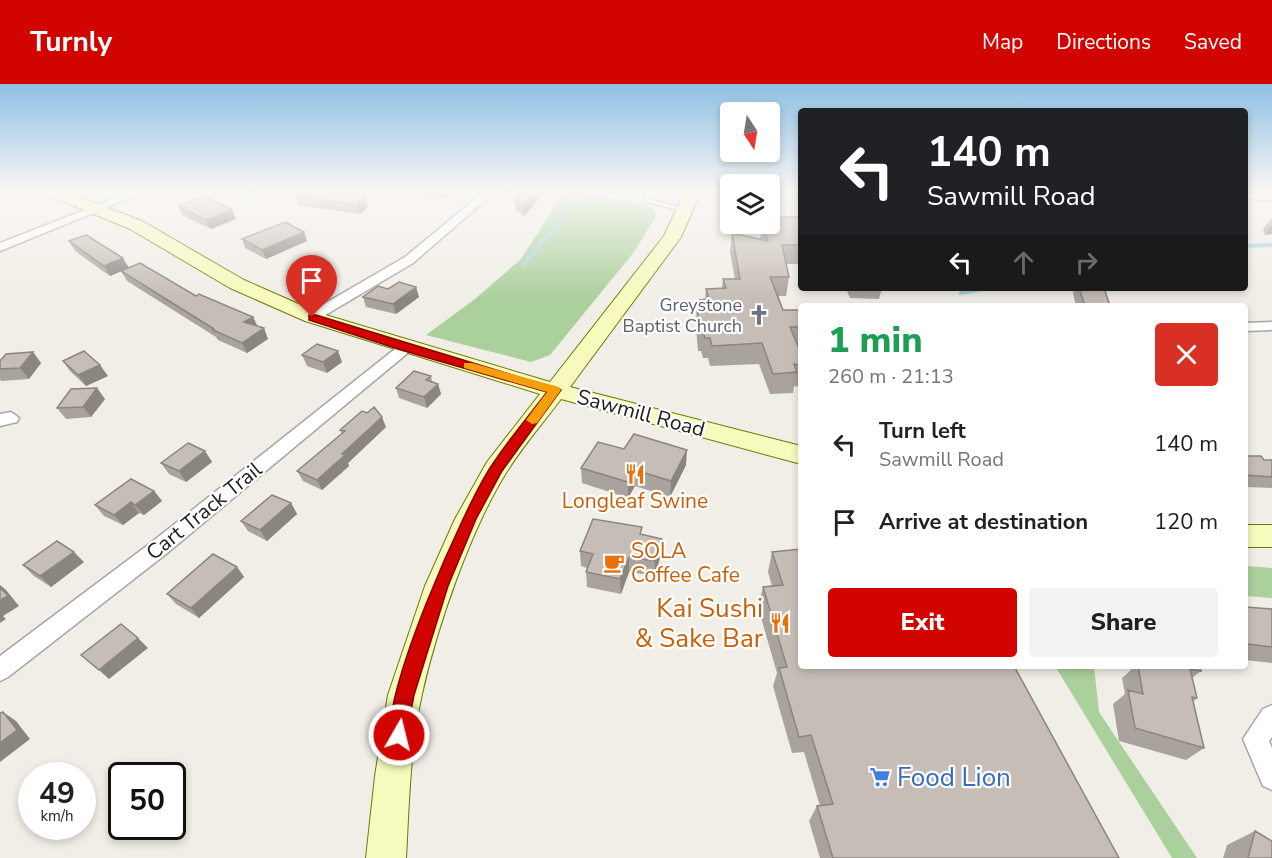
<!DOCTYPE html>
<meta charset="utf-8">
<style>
:root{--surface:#fff;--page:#f2f2f2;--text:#202124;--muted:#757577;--accent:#d10400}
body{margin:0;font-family:"Nunito Sans",sans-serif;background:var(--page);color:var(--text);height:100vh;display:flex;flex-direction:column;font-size:22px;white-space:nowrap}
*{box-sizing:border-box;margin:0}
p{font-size:20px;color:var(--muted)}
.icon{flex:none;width:33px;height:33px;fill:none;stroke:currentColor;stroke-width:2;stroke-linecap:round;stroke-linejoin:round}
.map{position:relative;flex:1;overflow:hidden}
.drawer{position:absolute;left:798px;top:219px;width:450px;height:366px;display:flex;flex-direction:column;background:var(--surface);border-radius:6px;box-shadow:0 3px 9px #0003}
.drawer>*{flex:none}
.banner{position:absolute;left:798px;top:24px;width:450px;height:183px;border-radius:6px;box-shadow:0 3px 9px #0003;background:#202124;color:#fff;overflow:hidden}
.needle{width:39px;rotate:168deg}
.fabs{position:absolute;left:720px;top:18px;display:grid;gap:12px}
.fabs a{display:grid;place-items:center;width:60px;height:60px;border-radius:6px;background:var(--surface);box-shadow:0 3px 9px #0003;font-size:30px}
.speed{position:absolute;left:18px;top:678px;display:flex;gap:12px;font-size:30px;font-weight:700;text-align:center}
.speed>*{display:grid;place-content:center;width:78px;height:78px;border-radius:50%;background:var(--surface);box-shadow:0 3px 9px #0003;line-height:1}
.speed small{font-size:15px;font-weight:400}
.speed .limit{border:3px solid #111;border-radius:9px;background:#fff;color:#111}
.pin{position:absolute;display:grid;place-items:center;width:51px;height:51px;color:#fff;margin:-62px -26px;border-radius:50% 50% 50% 0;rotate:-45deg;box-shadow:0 0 6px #0007}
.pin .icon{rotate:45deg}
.me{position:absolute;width:66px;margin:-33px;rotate:8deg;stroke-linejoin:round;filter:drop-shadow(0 0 4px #0008)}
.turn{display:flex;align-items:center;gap:21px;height:126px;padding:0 30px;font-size:27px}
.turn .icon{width:78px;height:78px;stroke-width:2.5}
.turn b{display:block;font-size:42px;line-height:51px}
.lanes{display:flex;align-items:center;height:57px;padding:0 30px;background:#0003;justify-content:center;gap:30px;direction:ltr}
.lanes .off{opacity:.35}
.round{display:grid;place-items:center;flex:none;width:63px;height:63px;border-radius:6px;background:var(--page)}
.summary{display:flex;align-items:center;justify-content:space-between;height:102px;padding:0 30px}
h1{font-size:36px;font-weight:800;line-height:45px;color:#1e9e55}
.cta{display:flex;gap:12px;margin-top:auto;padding:12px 30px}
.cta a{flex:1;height:69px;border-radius:6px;background:var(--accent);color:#fff;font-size:24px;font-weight:800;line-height:69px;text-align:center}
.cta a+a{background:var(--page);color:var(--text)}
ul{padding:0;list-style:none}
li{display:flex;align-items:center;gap:18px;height:78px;padding:0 30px}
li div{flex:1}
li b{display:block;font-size:22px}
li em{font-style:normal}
header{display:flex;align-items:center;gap:36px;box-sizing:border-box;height:84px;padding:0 30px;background:var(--accent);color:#fff}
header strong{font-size:28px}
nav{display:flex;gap:33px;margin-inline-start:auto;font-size:21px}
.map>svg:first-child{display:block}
.forest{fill:#aad09c}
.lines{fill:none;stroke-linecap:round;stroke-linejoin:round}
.stream{stroke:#a8d1de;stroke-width:4}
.lane-casing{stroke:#a7a7a7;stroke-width:3}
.street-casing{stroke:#a7a7a7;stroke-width:3}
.secondary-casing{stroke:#6b7a05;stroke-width:2}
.lane{fill:#fff;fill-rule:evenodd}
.street{fill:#fff;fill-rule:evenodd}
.secondary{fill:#f6fabc;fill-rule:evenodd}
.wall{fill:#aaa39d}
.shaded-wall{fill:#8b857f}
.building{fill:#c6beb6;stroke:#8b857f;stroke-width:1.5}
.route{fill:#d10400;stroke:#880300;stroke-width:1.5}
.slow{fill:#f59e0b}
.labels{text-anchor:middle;stroke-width:4.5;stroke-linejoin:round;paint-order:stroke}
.far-worship-label{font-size:18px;fill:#5b616d;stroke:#fff;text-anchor:end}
.street-label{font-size:21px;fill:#202020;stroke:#fff}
.food-label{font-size:21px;fill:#c56008;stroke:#fff}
.near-food-label{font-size:26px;fill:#c56008;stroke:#fff;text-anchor:end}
.near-shop-label{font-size:26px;fill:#366cbe;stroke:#fff;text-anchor:start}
</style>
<header>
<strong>Turnly</strong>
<nav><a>Map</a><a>Directions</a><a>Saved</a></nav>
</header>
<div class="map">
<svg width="1272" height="774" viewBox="0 0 1272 774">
<rect width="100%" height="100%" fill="#f1eee7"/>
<path class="forest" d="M565,107L644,120L653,125L656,132L634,168L550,271L531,278L426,251L475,215L521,175Z
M1245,482L1272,484V514L1245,512Z
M1055,582H1094L1099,628L1197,774H1172Z"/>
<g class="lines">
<path class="stream" d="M1245,162L1272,161
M523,181L585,107
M961,209L987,204"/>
<g class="lane-casing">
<path id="lane" d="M643,107H649L650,115L689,126L686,128L645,117Z"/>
</g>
<g class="street-casing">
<path id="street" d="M133,107H147L0,167V159Z
M485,107H496L413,179L317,236H307V230L405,173Z
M1250,110H1272V116L1246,115V111Z
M1272,238V246L1245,247V239Z
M405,260L412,264L410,267L166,470L8,593L0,597V572L152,458L400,261Z
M11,328L19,334L17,338L0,342V330Z
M1272,621V653L1269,657L1272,664V706L1263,702L1243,655L1263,625Z"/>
</g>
<g class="secondary-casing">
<path id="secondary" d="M43,107H64L142,137L244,196L319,229L550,298L664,152L685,107H701L681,153L570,303L801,362V380L561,315C543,339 522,363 506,389C470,447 437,543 422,610C410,663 409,720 406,774H366L375,692L388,611L425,502L455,435L487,378L540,310L305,237L230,204L130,145L45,110Z
M1245,441H1272V463H1245Z"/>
</g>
<use href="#lane" class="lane"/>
<use href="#street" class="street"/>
<use href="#secondary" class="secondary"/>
</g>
<path class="wall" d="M400,107H454L445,114L400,109Z
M521,107H546L524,132L516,126L515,116Z
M296,112L368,123L360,130L299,121Z
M178,122L236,135L211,145L182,131Z
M801,133V180H786L789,193L786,212H778L783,226H801V262L798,263L801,269V303L794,302L793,309L770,310L759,280L710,282L708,274H703L701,267H698L696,243L697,223H700V216H705L706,205L722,204L723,195H735L730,168L732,149L760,155L763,140Z
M1272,135V150L1265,151L1263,145L1270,136Z
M304,148L307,157L266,175L245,164L242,155Z
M69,157L196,212L253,233L257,242L268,255L247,269L218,256L216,253L127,197L121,187L110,192L75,167Z
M416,203L419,213L396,230L366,223L363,213L388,205Z
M842,204H882L879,215L850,214L846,205Z
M1075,204H1104L1110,222H1076L1073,209Z
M33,268L41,279L29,295L1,297L0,295V277Z
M302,271L342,278L327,289L307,282Z
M63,277L108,292L86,302L70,287Z
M431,292L432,297L438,300L441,310L427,324L399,314L396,304Z
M105,315L91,333L66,335L57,324Z
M386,343L348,379L349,382L322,406L303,397L297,387L342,350L340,346Z
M624,365L686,381L670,413L635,402L628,414L582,399L581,384Z
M205,367L212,378L186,398L169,390L161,379Z
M1245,372L1264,376H1272V404L1245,403Z
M154,407L162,417L144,431L139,429L123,441L104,432L95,421Z
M291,419L297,430L267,457L248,447L241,437Z
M642,450L662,455L661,470L655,492L629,488L621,510L587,503L586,488L587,484L581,482L580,467Z
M801,465V582L1119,774H820L809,737L817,722H820L804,668L792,669L773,602L777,589L758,523L763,503L772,502L768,488L772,468Z
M84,478L51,503L34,492L23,481Z
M237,483L244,493L199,534L176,520L167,510Z
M1245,523L1272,525V579L1245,576Z
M1130,582H1199L1201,587L1192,594L1197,614L1193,618L1204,664L1186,676L1119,657L1113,620L1125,610L1122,594L1131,586Z
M1255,747L1272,774H1223L1227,761Z"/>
<path class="shaded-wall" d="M444,107H454L445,114Z
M537,107H546L524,132L523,122Z
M366,114L368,123L360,130L357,121Z
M232,126L236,135L211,145L206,136Z
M1271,141L1272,150L1265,151Z
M304,148L307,157L266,175L262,166Z
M123,174L129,184L110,192L104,182Z
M416,203L419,213L396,230L393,220Z
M253,233L258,243L244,238Z
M264,244L268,255L247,269L242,259Z
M338,267L342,278L327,289L323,278Z
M33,268L41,279L29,295L20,284Z
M100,281L108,292L86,302L78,291Z
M438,300L441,310L427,324L424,313Z
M97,304L105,315L91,333L83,323Z
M382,333L386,343L348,379L349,382L322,406L317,396L342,370Z
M687,366L686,381L670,413L671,397Z
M205,367L212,378L186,398L179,387Z
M635,386V402L628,414V398Z
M154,407L162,417L144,431L135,421Z
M131,418L139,429L123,441L114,431Z
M291,419L297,430L267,457L260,446Z
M662,455L661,470L655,492V477Z
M74,468L84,478L51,503L40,492Z
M629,473V488L621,510L620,495Z
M237,483L244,493L199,534L191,524Z
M0,501L6,506L19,522L3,532L6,535L0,539Z
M138,554L148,564L109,595L99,586Z
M3,628L16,637L30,655L0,678V659Z"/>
<path class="building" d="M310,107H362L366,114L357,121L296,112Z
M521,107H537L523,122L515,116Z
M204,112L232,126L206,136L178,122Z
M770,133H801V161H782L789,193H770L783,226H801V243H790L801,269V282L794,280L797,288L773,290L762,259L712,262L710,254H705L703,247H699L697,223H701L700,216L709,215L706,205L726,204L723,195H740L732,149L768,157L763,143V140H770Z
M285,138L304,148L262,166L242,155Z
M86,151L123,174L104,182L69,157Z
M140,179L196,212L199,210L253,233L244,238L264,244L242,259L213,246L214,245L121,187Z
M399,198L416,203L393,220L363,213L378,202L388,205Z
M1079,204H1104L1110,222H1085Z
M317,260L338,267L323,278L302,271Z
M84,267L100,281L78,291L63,277Z
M33,268L20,284L0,285V277L6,270Z
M414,287L431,292L426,296L438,300L424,313L396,304Z
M97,304L83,323L57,324L71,305Z
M374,323L382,333L342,370L345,371L317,396L297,387L345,347L340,346L362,327L367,329Z
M634,350L687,366L671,397L635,386L628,398L581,384L598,358L624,365Z
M188,359L205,367L179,387L161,379Z
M1245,372H1261L1264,376H1272V393L1245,391Z
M131,395L154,407L135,421L131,418L114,431L95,421Z
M272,411L291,419L260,446L241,437Z
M593,435L642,443L640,450L662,455L655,477L629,473L620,495L586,488L593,470L580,467Z
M57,457L74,468L40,492L23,481Z
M801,465V582H1014L1119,774H833L817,722L833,720L811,651L799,653L779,584L787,583L763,503L783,501L772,468Z
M213,470L237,483L191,524L167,510Z
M0,503L8,512L0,516Z
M1245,523L1272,525V563L1248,560L1245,555Z
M121,540L138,554L99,586L81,571Z
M1138,582H1199L1201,587L1190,585L1197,614L1192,613L1204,664L1135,644L1128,606L1143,610Z
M3,628L17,646L0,659V629Z
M1255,747L1272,757V774H1248Z"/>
<linearGradient id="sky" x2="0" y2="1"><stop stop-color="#8ec0e4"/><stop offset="0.5" stop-color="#f9f7f4"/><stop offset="1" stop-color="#f9f7f4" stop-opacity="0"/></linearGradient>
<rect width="1272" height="215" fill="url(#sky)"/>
<path class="route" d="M309,231H316L561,306L502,387L476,435L448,502L414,611L405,658L399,661L392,658C376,620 466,419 492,381C508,356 529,332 547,308L401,266L309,236Z"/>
<path class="slow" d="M464,279H472L559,303L561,306L537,339L532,340L526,336L547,308L464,284Z"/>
<defs>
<g id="church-bare" transform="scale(1.62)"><path d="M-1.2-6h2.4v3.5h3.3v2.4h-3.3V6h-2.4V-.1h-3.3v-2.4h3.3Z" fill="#6b7280" stroke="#fff" stroke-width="2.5" paint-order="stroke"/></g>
<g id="restaurant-bare" transform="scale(1.62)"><path d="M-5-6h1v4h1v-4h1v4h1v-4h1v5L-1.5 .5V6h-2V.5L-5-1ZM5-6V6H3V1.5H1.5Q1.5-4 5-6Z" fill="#e8710a" stroke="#fff" stroke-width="2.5" paint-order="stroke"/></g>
<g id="cafe-bare" transform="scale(1.62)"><path d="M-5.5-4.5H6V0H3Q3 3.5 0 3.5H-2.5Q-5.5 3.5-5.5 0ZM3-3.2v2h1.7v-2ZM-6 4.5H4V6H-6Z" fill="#e8710a" stroke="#fff" stroke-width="2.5" paint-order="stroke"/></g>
<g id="supermarket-bare" transform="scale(1.62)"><path d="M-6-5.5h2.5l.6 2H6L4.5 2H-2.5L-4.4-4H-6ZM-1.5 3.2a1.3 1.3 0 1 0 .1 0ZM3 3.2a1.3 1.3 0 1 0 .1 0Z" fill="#3f7fe0" stroke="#fff" stroke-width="2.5" paint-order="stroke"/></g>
</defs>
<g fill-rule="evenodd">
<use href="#church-bare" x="759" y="231"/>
<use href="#restaurant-bare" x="635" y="390"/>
<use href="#cafe-bare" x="614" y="479"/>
<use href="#restaurant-bare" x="780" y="539"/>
<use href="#supermarket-bare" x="880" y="693"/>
</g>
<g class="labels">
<g class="far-worship-label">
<text x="742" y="227">Greystone<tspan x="742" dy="21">Baptist Church</tspan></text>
</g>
<g class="street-label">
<text transform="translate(641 329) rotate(15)" y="7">Sawmill Road</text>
<text transform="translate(204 427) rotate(-39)" y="7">Cart Track Trail</text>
</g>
<g class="food-label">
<text x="635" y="424">Longleaf Swine</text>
<text x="631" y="474" text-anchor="start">SOLA<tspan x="631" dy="24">Coffee Cafe</tspan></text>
</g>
<g class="near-food-label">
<text x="763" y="533">Kai Sushi<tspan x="763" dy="30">&amp; Sake Bar</tspan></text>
</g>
<g class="near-shop-label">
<text x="897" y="702">Food Lion</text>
</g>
</g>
</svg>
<div class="fabs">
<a><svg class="needle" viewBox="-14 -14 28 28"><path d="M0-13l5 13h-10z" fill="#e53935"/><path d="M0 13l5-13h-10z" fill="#757577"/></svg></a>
<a><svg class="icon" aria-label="layers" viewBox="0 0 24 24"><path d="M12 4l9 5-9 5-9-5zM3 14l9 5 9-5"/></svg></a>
</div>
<div class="speed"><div>49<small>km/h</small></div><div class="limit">50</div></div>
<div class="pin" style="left:312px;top:233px;background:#d93025"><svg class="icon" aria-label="arrive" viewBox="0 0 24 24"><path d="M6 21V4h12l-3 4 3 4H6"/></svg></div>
<svg class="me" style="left:399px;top:651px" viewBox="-20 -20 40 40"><circle r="17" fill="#d10400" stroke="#fff" stroke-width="3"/><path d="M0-11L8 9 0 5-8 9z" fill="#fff"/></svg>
<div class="banner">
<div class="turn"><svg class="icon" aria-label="left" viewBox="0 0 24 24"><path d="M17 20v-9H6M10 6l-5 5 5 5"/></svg><div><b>140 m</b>Sawmill Road</div></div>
<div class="lanes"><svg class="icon" aria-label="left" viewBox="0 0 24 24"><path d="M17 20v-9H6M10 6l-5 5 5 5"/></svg><svg class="icon off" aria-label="ahead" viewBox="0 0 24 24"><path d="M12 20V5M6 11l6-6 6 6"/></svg><svg class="icon off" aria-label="right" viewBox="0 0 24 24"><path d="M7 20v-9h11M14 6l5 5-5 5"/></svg></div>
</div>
<section class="drawer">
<div class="summary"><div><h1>1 min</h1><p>260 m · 21:13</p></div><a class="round" style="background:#d93025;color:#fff"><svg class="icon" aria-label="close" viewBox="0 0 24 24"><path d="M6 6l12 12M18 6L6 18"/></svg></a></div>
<ul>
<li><svg class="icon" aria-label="left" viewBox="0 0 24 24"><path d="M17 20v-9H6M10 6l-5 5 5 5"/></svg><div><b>Turn left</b><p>Sawmill Road</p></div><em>140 m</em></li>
<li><svg class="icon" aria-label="arrive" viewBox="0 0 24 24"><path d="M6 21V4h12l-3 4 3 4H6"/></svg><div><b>Arrive at destination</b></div><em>120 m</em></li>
</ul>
<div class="cta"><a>Exit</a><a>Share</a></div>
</section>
</div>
